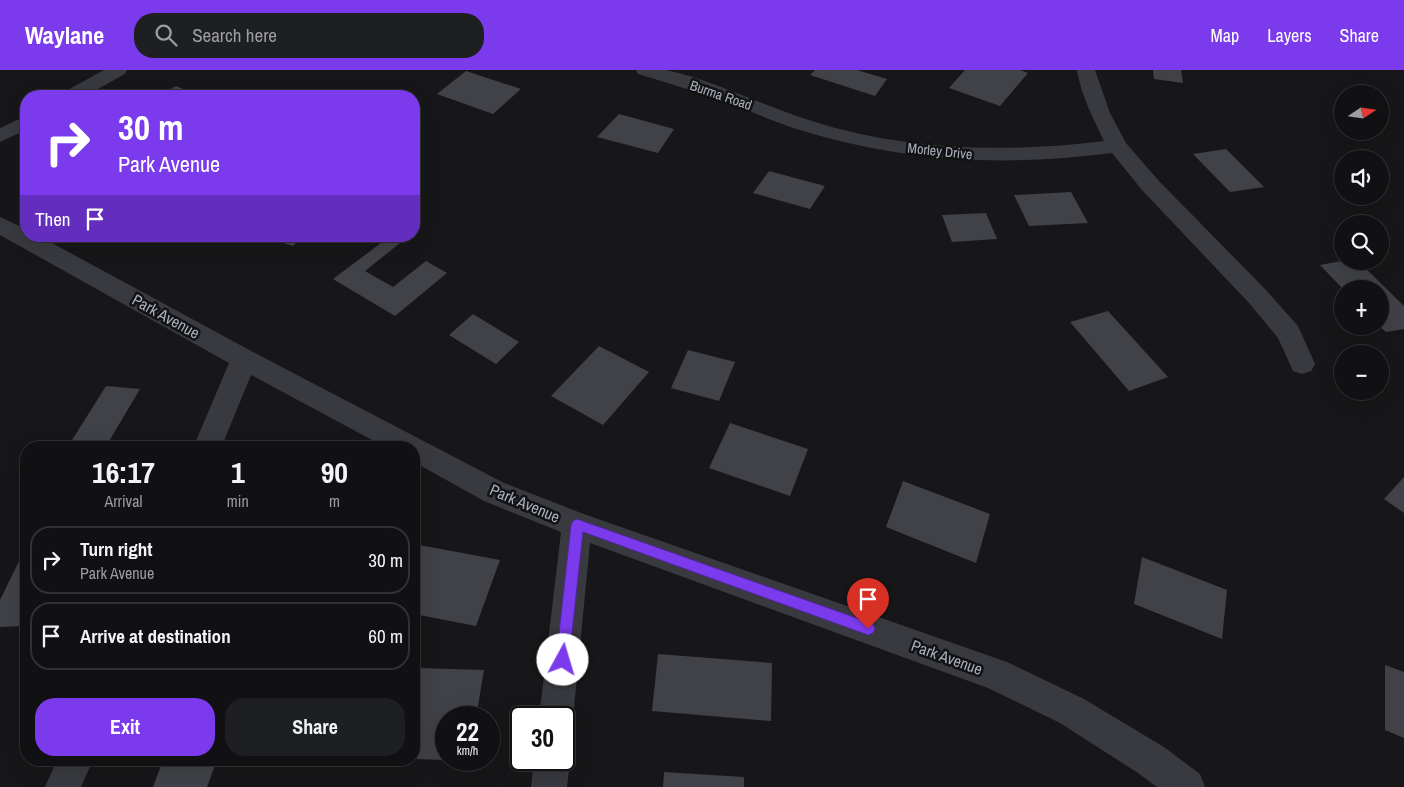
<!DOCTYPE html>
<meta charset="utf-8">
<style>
:root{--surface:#111113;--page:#1e1f21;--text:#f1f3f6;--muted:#9c9da0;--line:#303133;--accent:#7c3aed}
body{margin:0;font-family:"Archivo Narrow",sans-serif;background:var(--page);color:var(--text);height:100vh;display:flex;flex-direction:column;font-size:19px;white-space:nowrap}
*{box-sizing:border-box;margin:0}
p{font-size:16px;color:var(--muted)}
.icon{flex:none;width:28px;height:28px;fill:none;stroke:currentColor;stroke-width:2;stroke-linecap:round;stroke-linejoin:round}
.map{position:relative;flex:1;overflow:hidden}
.side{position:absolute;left:20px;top:371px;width:400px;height:325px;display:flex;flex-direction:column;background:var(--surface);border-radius:20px;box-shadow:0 5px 20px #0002,0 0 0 1px var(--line)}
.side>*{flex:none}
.top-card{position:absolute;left:20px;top:20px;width:400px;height:152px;border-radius:20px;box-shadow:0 5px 20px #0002,0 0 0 1px var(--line);background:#7c3aed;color:#fff;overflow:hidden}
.needle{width:32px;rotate:77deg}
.fabs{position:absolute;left:1334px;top:15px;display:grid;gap:10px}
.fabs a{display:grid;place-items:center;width:55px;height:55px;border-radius:50%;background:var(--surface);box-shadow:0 5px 20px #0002,0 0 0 1px var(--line);font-size:25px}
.speed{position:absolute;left:435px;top:636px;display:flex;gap:10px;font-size:25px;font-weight:700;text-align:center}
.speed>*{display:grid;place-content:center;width:65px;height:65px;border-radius:50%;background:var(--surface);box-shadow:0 5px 20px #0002,0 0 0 1px var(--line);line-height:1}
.speed small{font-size:12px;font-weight:400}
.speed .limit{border:2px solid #111;border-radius:8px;background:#fff;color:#111}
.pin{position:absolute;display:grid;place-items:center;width:42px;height:42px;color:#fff;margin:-51px -21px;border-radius:50% 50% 50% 0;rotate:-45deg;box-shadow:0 0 5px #0007}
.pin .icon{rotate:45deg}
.me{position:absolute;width:55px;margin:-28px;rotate:6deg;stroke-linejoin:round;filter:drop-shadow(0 0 4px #0008)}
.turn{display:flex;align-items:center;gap:18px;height:105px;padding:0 15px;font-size:22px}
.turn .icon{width:65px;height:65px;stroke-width:2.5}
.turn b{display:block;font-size:35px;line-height:42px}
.then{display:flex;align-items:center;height:48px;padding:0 15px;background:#0003;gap:10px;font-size:19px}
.eta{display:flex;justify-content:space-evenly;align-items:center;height:85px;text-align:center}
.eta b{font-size:30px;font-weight:700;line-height:35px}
.button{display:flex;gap:10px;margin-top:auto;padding:10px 15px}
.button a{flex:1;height:58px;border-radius:20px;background:var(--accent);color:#fff;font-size:20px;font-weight:700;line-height:58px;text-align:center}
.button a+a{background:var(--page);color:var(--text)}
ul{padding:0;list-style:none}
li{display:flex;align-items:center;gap:15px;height:68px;margin:0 10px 8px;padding:0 5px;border:2px solid var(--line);border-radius:20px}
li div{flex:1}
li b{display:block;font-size:19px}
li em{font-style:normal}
header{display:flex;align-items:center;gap:30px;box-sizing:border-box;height:70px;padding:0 25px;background:var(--accent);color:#fff}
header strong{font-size:24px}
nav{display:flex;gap:28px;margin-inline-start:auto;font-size:18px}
.search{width:350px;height:45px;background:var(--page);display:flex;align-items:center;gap:12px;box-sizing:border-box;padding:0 18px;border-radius:20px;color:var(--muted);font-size:19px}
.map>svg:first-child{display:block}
.building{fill:#414247}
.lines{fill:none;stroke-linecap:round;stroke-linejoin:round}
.minor{fill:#383a3f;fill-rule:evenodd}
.route{fill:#7c3aed;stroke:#51269a}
.labels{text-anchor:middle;stroke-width:5;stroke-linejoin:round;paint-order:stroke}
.far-street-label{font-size:14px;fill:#a9afba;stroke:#121215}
.street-label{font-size:16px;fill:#a9afba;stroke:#121215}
</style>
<header>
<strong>Waylane</strong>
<div class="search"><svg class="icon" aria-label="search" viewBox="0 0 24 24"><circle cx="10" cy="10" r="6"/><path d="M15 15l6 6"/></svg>Search here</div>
<nav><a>Map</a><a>Layers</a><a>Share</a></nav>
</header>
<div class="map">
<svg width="1404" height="717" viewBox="0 0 1404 717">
<rect width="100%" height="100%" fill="#171719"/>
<path class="building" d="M815,0H857L887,9L875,26L810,5Z
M965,0H1020L1028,3L1000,36L949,18Z
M1153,0H1181L1183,13L1154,9Z
M466,1L521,19L493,44L437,24Z
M176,16L200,26H158Z
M619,44L674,59L658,83L597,67Z
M1226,79L1264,117L1230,122L1193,84Z
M769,101L825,116L810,139L753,123Z
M1071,122L1088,153L1029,156L1014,125Z
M986,143L997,169L952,172L942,145Z
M262,166H302L293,176Z
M389,167L400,173L365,201L393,217L426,191L447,203L395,246L333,209Z
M1342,191H1358L1404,236V259L1386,262L1380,257V219H1343L1320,195Z
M1108,241L1168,307L1129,321L1070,252Z
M473,244L519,272L496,294L449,265Z
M599,276L649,302L603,355L551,326Z
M688,280L735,292L719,331L671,318Z
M106,316L140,319L105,378H67Z
M730,353L808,379L790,426L709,398Z
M1404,407V443L1384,429Z
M903,411L990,444L976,493L886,457Z
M414,474L500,490L476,556L414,544Z
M26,477V556L0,557V530Z
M1142,487L1227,520L1222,569L1134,534Z
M658,584L772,593L771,651L652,641Z
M1385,595L1404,602V668L1385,660Z
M418,598L484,600L476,648H446V690L414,689V616Z
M163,690H217L207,717H153Z
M664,702L744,707V717H663Z"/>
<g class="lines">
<path class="minor" d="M104,0H127L125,4L85,26H61L64,22Z
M636,0C645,0 656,0 666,0C716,11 763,36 812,51C906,81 1007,83 1104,71C1093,48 1081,25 1077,0H1095L1110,43L1126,73L1158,110L1267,221L1298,256L1315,294L1311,301L1302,304L1293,301L1278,268L1249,233L1142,120L1112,83C1006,97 902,92 800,60C777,53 755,43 732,34C702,23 670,14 638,4Z
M26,46V60L0,72V58Z
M0,147L26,159V166H39L253,282L504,413L581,443L1007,592L1084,629L1164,677L1200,704L1205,717H1157L1138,703L1060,653L988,618L590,473L573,648L568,660L564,662V648H539L561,462L484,431L414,392V378H387L251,305L221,378H193L229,293L0,165Z
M564,677L570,690L567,717H531L534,690H564Z
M57,690H93L81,717H45Z"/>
</g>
<path class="route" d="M577,449L868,552L873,554L875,559L873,563L868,565L583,462L569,590L567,595L563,597L558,595L556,590L571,455L573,451Z"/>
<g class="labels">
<g class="far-street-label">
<text transform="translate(721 25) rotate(19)" y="5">Burma Road</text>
<text transform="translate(940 81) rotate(6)" y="5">Morley Drive</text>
</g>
<g class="street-label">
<text transform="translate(166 246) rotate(29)" y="6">Park Avenue</text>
<text transform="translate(525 433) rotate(23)" y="6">Park Avenue</text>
<text transform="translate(947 587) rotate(20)" y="6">Park Avenue</text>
</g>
</g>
</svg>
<div class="fabs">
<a><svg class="needle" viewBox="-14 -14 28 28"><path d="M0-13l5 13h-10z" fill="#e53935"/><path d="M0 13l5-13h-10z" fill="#9c9da0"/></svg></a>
<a><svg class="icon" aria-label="sound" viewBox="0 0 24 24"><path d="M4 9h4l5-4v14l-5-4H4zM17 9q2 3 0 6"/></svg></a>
<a><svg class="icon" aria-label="search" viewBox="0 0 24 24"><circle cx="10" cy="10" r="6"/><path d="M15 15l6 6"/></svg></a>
<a>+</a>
<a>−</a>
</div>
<div class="speed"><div>22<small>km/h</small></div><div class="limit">30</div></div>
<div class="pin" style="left:868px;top:559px;background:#d93025"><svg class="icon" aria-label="arrive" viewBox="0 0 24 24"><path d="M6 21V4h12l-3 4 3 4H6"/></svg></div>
<svg class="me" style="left:563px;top:590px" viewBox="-20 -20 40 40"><circle r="19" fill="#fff"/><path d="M0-13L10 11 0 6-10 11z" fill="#7c3aed"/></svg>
<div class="top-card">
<div class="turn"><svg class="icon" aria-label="right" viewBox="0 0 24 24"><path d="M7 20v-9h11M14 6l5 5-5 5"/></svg><div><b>30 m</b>Park Avenue</div></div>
<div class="then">Then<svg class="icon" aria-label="arrive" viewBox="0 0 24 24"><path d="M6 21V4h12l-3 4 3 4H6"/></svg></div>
</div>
<section class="side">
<div class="eta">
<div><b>16:17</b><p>Arrival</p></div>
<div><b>1</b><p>min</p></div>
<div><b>90</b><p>m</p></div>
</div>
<ul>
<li><svg class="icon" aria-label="right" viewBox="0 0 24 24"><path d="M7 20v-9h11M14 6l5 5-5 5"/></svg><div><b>Turn right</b><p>Park Avenue</p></div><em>30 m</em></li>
<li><svg class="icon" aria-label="arrive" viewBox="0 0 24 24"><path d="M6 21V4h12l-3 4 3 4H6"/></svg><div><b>Arrive at destination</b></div><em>60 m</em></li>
</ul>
<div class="button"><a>Exit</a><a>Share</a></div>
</section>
</div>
